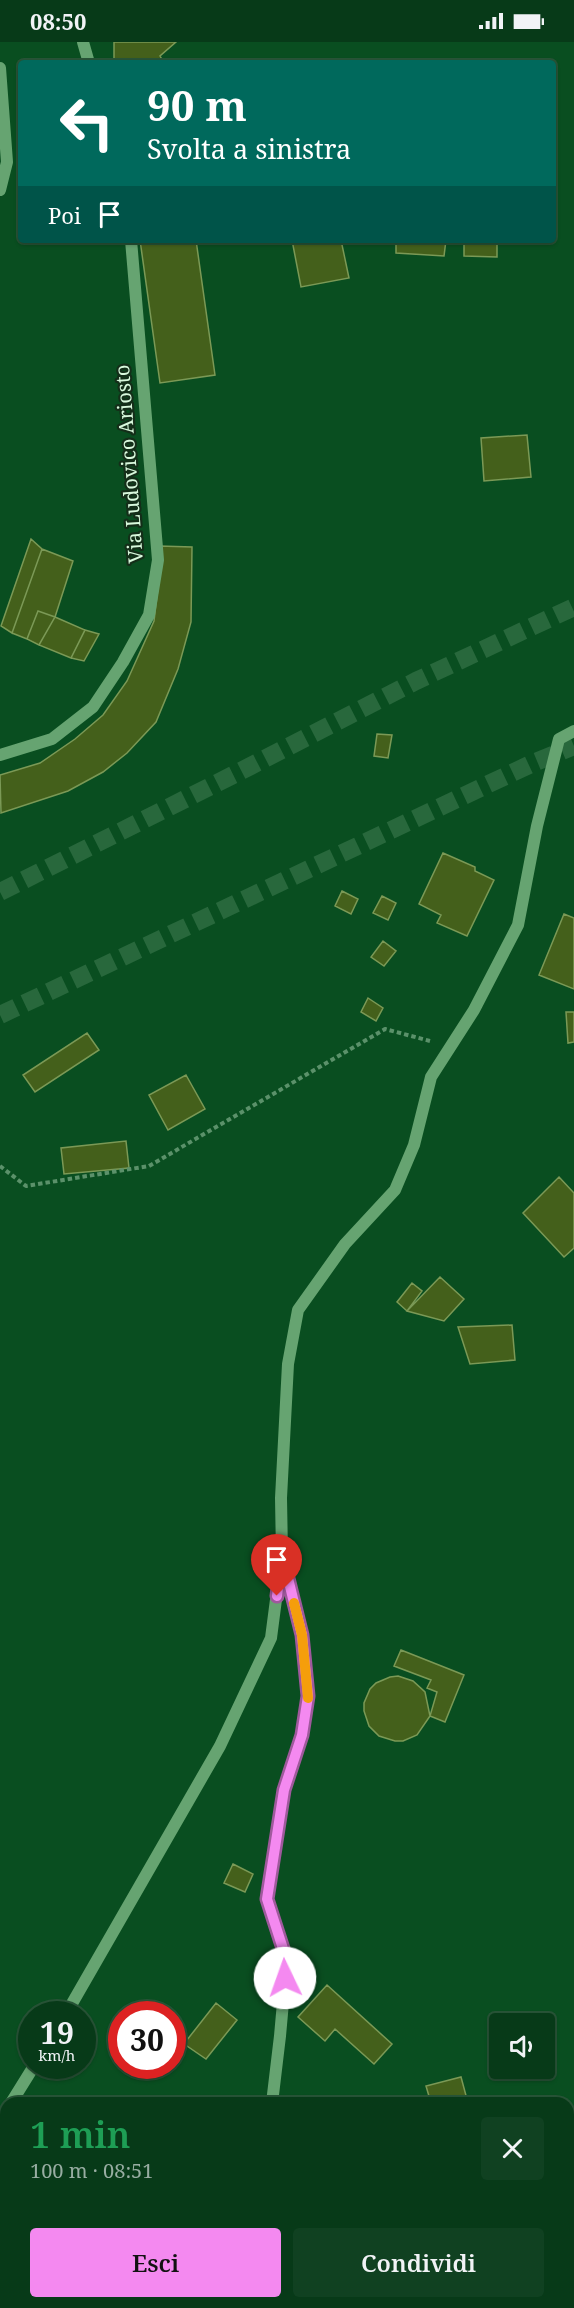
<!DOCTYPE html>
<html lang="it">
<meta charset="utf-8">
<style>
:root{--surface:#073a18;--page:#104121;--text:#f1f3f6;--muted:#98ada2;--line:#285437;--accent:#f489f0}
body{margin:0;font-family:"Noto Serif",serif;background:var(--page);color:var(--text);height:100vh;display:flex;flex-direction:column;font-size:22px;white-space:nowrap}
*{box-sizing:border-box;margin:0}
p{font-size:20px;color:var(--muted)}
.icon{flex:none;width:33px;height:33px;fill:none;stroke:currentColor;stroke-width:2;stroke-linecap:round;stroke-linejoin:round}
.map{position:relative;flex:1;overflow:hidden}
.details{position:absolute;left:0px;top:2055px;width:574px;height:212px;display:flex;flex-direction:column;background:var(--surface);border-radius:18px 18px 0 0;box-shadow:0 2px 4px #0004,0 0 0 2px var(--line)}
.details>*{flex:none}
.banner{position:absolute;left:18px;top:18px;width:538px;height:183px;border-radius:6px;box-shadow:0 2px 4px #0004,0 0 0 2px var(--line);background:#00695c;color:#fff;overflow:hidden}
.controls{position:absolute;left:489px;top:1971px;display:grid;gap:12px}
.controls a{display:grid;place-items:center;width:66px;height:66px;border-radius:6px;background:var(--surface);box-shadow:0 2px 4px #0004,0 0 0 2px var(--line);font-size:30px}
.speed{position:absolute;left:18px;top:1959px;display:flex;gap:12px;font-size:30px;font-weight:700;text-align:center}
.speed>*{display:grid;place-content:center;width:78px;height:78px;border-radius:50%;background:var(--surface);box-shadow:0 2px 4px #0004,0 0 0 2px var(--line);line-height:1}
.speed small{font-size:15px;font-weight:400}
.speed .limit{border:9px solid #d22;background:#fff;color:#111}
.pin{position:absolute;display:grid;place-items:center;width:51px;height:51px;color:#fff;margin:-62px -26px;border-radius:50% 50% 50% 0;rotate:-45deg;box-shadow:0 0 6px #0007}
.pin .icon{rotate:45deg}
.me{position:absolute;width:66px;margin:-33px;rotate:357deg;stroke-linejoin:round;filter:drop-shadow(0 0 4px #0008)}
.turn{display:flex;align-items:center;gap:21px;height:126px;padding:0 30px;font-size:27px}
.turn .icon{width:78px;height:78px;stroke-width:2.5}
.turn b{display:block;font-size:42px;line-height:51px}
.then{display:flex;align-items:center;height:57px;padding:0 30px;background:#0003;gap:12px;font-size:22px}
.round{display:grid;place-items:center;flex:none;width:63px;height:63px;border-radius:6px;background:var(--page)}
.summary{display:flex;align-items:center;justify-content:space-between;height:102px;padding:0 30px}
h1{font-size:36px;font-weight:600;line-height:45px;color:#1e9e55}
.button{display:flex;gap:12px;margin-top:auto;padding:12px 30px}
.button a{flex:1;height:69px;border-radius:6px;background:var(--accent);color:#111;font-size:24px;font-weight:600;line-height:69px;text-align:center}
.button a+a{background:var(--page);color:var(--text)}
.status{display:flex;justify-content:space-between;align-items:center;height:42px;padding:0 30px;background:var(--surface);direction:ltr}
.status svg{height:16px;fill:currentColor}
.map>svg:first-child{display:block}
.building{fill:#44601b;stroke:#7b9956;stroke-width:1.5}
.lines{fill:none;stroke-linecap:round;stroke-linejoin:round}
.highway-tunnel{stroke:#28683c;stroke-width:18;stroke-dasharray:18 9;stroke-linecap:butt}
.path{stroke:#5b916a;stroke-width:4;stroke-dasharray:4.5 3;stroke-linecap:butt}
.lane{stroke:#66a471;stroke-width:12}
.street{stroke:#66a471;stroke-width:12}
.route-casing{stroke:#9f599c;stroke-width:15}
.route{stroke:#f489f0;stroke-width:10}
.slow{stroke:#f59e0b;stroke-width:10}
.labels{text-anchor:middle;stroke-width:4.5;stroke-linejoin:round;paint-order:stroke}
.street-label{font-size:20px;fill:#d9f9dd;stroke:#142e19}
</style>
<div class="status"><b>08:50</b><svg viewBox="0 0 49 12"><path d="M0 12V9h3v3zM5 12V6h3v6zM10 12V3h3v9zM15 12V0h3v12zM26 1h20v11H26zM47 4h2v5h-2z"/></svg></div>
<div class="map">
<svg width="574" height="2266" viewBox="0 0 574 2266">
<rect width="100%" height="100%" fill="#094e20"/>
<path class="building" d="M114,0H176L160,14L164,21H114Z
M140,198H196L215,333L160,341Z
M292,198H341L349,236L301,245Z
M396,198H446L444,214L396,211Z
M464,198H497V215L464,214Z
M527,393L531,435L484,439L481,396Z
M31,497L42,507L12,591L1,584Z
M159,504L192,505L191,580L178,627L156,680L127,711L103,730L68,749L1,771L0,733L40,721L75,697L103,673L127,639L154,579L159,538Z
M42,507L73,519L55,575L38,569L27,597L12,591Z
M38,569L55,575L39,603L27,597Z
M55,575L85,588L71,616L39,603Z
M85,588L99,592L84,619L71,616Z
M377,692L392,693L388,716L374,714Z
M443,811L475,825V829L494,838L467,894L437,881L441,873L419,862Z
M342,849L358,857L351,872L335,864Z
M382,854L396,861L388,878L373,871Z
M564,872L574,876V947L539,933Z
M383,899L396,909L384,924L371,915Z
M368,956L383,966L376,979L361,970Z
M566,970H574V1000L568,1001Z
M87,991L99,1008L35,1050L23,1033Z
M186,1033L205,1067L168,1088L149,1053Z
M126,1099L129,1126L64,1132L61,1106Z
M559,1135L574,1151V1206L564,1215L523,1171Z
M440,1235L464,1257L444,1279L407,1269Z
M412,1241L422,1249L407,1269L397,1260Z
M512,1283L515,1318L470,1322L458,1285Z
M401,1608L464,1633L445,1680L430,1674L437,1650L427,1646L431,1638L394,1624Z
M398,1634L413,1639L425,1650L430,1674L417,1693L403,1699H395L379,1694L369,1684L364,1669V1661L370,1647L376,1641L390,1635Z
M233,1822L253,1832L245,1850L224,1841Z
M327,1943L392,2002L374,2022L335,1987L325,1999L298,1975Z
M216,1961L237,1978L206,2017L184,2002L175,2015L172,2013L173,1986L187,1998Z
M461,2035L468,2061H431L426,2044Z
M238,2056L239,2061H218Z"/>
<g class="lines">
<path class="highway-tunnel" d="M0,850L239,730L416,639L574,565
M0,973L531,722L574,704"/>
<path class="path" d="M0,1124L26,1144L149,1124L385,987L430,999"/>
<path class="lane" d="M0,26L7,120L0,148"/>
<path class="street" d="M83,0L89,21
M0,713L52,697L93,665L123,620L149,573L158,518L131,198
M66,1972L220,1704L271,1596L281,1519
M11,2061L34,2024
M272,2061L280,1994L287,1916L267,1857L284,1748L302,1693L308,1654L302,1593L282,1512L281,1456L288,1322L298,1268L345,1202L395,1148L414,1103L431,1035L474,968L518,883L537,784L559,697L574,689
M0,2077L6,2069
M209,2266L211,2260"/>
</g>
<g class="lines">
<g class="route-casing">
<path id="route" d="M277,1554L282,1512L302,1593L308,1654L302,1693L284,1748L267,1857L286,1916L285,1936"/>
</g>
<use href="#route" class="route"/>
<path class="slow" d="M294,1561L302,1593L308,1656"/>
</g>
<g class="labels">
<g class="street-label">
<text transform="translate(129 422) rotate(-94)" y="7">Via Ludovico Ariosto</text>
</g>
</g>
</svg>
<div class="controls">
<a><svg class="icon" aria-label="sound" viewBox="0 0 24 24"><path d="M4 9h4l5-4v14l-5-4H4zM17 9q2 3 0 6"/></svg></a>
</div>
<div class="speed"><div>19<small>km/h</small></div><div class="limit">30</div></div>
<div class="pin" style="left:277px;top:1554px;background:#d93025"><svg class="icon" aria-label="arrive" viewBox="0 0 24 24"><path d="M6 21V4h12l-3 4 3 4H6"/></svg></div>
<svg class="me" style="left:285px;top:1936px" viewBox="-20 -20 40 40"><circle r="19" fill="#fff"/><path d="M0-13L10 11 0 6-10 11z" fill="#f489f0"/></svg>
<div class="banner">
<div class="turn"><svg class="icon" aria-label="left" viewBox="0 0 24 24"><path d="M17 20v-9H6M10 6l-5 5 5 5"/></svg><div><b>90 m</b>Svolta a sinistra</div></div>
<div class="then">Poi<svg class="icon" aria-label="arrive" viewBox="0 0 24 24"><path d="M6 21V4h12l-3 4 3 4H6"/></svg></div>
</div>
<section class="details">
<div class="summary"><div><h1>1 min</h1><p>100 m · 08:51</p></div><a class="round"><svg class="icon" aria-label="close" viewBox="0 0 24 24"><path d="M6 6l12 12M18 6L6 18"/></svg></a></div>
<div class="button"><a>Esci</a><a>Condividi</a></div>
</section>
</div>
